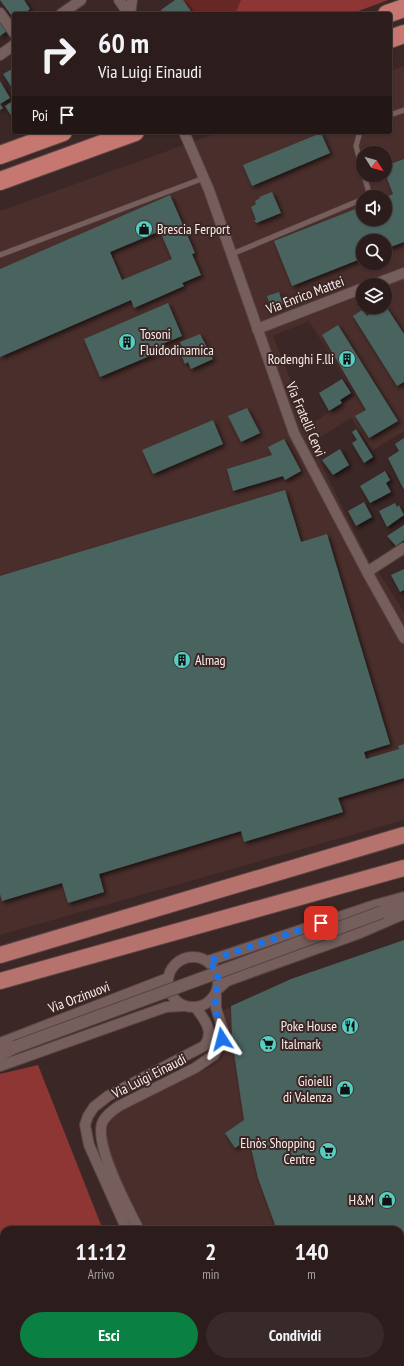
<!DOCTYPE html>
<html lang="it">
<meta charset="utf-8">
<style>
:root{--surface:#2c1d1c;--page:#382a29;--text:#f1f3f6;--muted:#a6a2a3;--line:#483b3b;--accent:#0b8043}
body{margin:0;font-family:"PT Sans Narrow",sans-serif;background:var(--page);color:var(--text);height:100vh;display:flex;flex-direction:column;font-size:15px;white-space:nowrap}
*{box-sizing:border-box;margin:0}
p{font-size:13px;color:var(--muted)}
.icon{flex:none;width:22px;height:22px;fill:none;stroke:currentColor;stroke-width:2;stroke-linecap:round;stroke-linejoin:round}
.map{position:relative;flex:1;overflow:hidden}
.drawer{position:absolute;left:0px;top:1226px;width:404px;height:140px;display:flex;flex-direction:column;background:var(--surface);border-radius:12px 12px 0 0;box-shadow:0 1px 3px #0004,0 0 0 1px var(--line)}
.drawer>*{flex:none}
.banner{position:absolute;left:12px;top:12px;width:380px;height:122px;border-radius:4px;box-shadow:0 1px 3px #0004,0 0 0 1px var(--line);background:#2c1d1c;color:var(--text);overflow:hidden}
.needle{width:26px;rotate:127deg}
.controls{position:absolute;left:356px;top:146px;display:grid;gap:8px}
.controls a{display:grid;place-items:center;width:36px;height:36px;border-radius:50%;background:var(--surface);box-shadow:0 1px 3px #0004,0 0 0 1px var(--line);font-size:20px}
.pin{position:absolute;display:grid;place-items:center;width:34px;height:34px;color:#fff;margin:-17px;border-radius:8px;box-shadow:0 2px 6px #0006}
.me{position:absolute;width:44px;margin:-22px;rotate:351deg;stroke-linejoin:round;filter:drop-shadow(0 0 3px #0008)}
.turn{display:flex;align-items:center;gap:14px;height:84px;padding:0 20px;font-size:18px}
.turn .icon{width:52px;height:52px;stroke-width:2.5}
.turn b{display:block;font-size:28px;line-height:34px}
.then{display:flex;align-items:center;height:38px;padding:0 20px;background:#0003;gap:8px;font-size:15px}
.eta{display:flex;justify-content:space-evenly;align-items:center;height:68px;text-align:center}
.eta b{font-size:24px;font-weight:600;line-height:28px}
.action{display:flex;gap:8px;margin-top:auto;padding:8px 20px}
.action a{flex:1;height:46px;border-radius:24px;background:var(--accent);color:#fff;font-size:16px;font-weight:600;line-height:46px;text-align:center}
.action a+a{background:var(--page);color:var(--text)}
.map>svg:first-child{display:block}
.built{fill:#492e2b;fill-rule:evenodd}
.green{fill:#672724}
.forest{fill:#8d3633}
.building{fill:#49635f;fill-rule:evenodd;filter:url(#shadow)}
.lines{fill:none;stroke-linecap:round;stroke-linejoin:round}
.service-casing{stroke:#564443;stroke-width:6}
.minor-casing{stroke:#564443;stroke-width:12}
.tertiary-casing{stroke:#564443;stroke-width:14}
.trunk-casing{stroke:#564443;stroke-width:18}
.motorway-casing{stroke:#564443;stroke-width:20}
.service{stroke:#755e5b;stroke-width:5}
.minor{stroke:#755e5b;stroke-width:10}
.tertiary{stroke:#755e5b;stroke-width:12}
.trunk{stroke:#b6726c;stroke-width:16}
.motorway{stroke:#c67770;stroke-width:18}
.tertiary-bridge-casing{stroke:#564443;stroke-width:14;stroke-linecap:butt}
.tertiary-bridge{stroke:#755e5b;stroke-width:12}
.route{stroke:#1a73e8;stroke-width:7;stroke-dasharray:0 12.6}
.labels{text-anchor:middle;stroke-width:4;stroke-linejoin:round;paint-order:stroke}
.poi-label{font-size:14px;fill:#fbedeb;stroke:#3b2725;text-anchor:end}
.street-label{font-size:14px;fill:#fbedeb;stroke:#3b2725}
</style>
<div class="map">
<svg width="404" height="1366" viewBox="0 0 404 1366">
<defs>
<filter id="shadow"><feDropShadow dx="2.5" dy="2.5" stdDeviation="2" flood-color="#0009"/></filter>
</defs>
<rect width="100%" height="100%" fill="#3b2725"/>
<path class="built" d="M404,66V431L372,451L351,418L311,443L370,563L404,540V555L378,571L404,612V820L0,935V211L220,132H390V71ZM363,153H385V175H363ZM363,197H385V219H363ZM363,241H385V263H363ZM363,285H385V307H363ZM309,321L355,396L309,425L273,336Z
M404,940V1366H202L201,1362H400V1230H143L110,1158L106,1135L107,1127L111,1119L125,1108L212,1066L221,1059L229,1043L228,1030L222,1011L291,979Z"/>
<path class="green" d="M175,0H388L350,14H159L158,12Z"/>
<path class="forest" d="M241,0H388L350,14H235Z
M38,1065L103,1230H4V1357L0,1359V1074Z
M28,1362H167L169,1366H30Z"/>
<path class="building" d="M0,0H24L30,9L23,14H14V19Z
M175,0H183L193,14H164L161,10Z
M0,21L7,31L0,36Z
M14,68V91L3,74Z
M0,81L10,98L0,104L3,108L0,110Z
M13,101L14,103V120L5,106Z
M321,133L330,153L252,186L243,165Z
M404,159V242L385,249V241H363V258L292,286L274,241L363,206V219H385V198L393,194L385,173V166Z
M272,192L281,213L256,223L254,220H256L251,207L256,204L255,201L260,198L259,197Z
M170,195L195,253L192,254L201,275L182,283L184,286L134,308L131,300L0,357V269ZM160,231L172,259L122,280L110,252Z
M279,292L283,304L271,308L267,296Z
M168,303L182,336L162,344L164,350L100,377L84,339Z
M385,305L404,334V382L397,386L353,316L362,310L367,316L372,313L369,308L371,307H385Z
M338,325L398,421L369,438L355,416L366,410L322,335Z
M200,334L213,359L191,369L188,362L185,364L179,350L182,346L180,342Z
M342,379L351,393L340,400L342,403L329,411L319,393Z
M247,408L260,433L241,442L228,416Z
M213,420L223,444L153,474L142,450Z
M356,429L373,457L364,463L352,443L357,440L352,432Z
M404,438V490L388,458L399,451L395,444Z
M284,439L301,471L285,480L283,476L233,491L227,469L272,455L268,447Z
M340,449L349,465L333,475L322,460Z
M385,471L390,480L386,483L391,492L370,503L360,486Z
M285,490L301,542L327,534L390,744L364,752L366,759L399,749L398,746L404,744V778L338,798L343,812L244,842L241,831L99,874L104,892L68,903L62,883L2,901L0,894V576Z
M364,502L372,517L356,526L348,511Z
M395,503L397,507L399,505L404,515L387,527L379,511Z
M404,525V540L396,546L387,536Z
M404,569V590L400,592L391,575Z
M404,940V1366H355L352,1362H400V1230H277L258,1178L249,1139L235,1148L225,1133L244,1120L232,1039L231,1006L291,979Z"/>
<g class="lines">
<g class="service-casing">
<path id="service" d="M390,115L404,110
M360,132L356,146L363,172
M364,175L370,196L368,197
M232,254L363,199
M0,255L204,178"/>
</g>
<g class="minor-casing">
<path id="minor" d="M119,0L129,14
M0,13L14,33
M61,14L81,0
M130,14L132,0
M0,55L14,45
M184,132L209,190L294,433L367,572L404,638
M372,285L404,273
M257,329L363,288
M367,572L404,548
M168 982a25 25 0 1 1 50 0a25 25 0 1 1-50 0Z
M208,961L375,905L404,897
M218,989L227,981L360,933L404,914
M0,1043L168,978
M0,1066L166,1007L183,1006
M127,1230L89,1145L85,1125L88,1116L94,1107L108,1096L204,1046C215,1032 205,1020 196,1008
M139,1230C128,1208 92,1142 103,1121C107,1114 113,1110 119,1106L195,1068L214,1055L222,1039L223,1030L216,1008V995
M191,1362L193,1366"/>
</g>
<g class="tertiary-casing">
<path id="tertiary" d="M382,912L404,905
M0,1055L15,1047"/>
</g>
<g class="trunk-casing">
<path id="trunk" d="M0,955L404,835
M0,981L404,868"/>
</g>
<g class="motorway-casing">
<path id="motorway" d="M387,14L404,8
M390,39L404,34
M0,155L63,132
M0,181L135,132"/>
</g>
<use href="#service" class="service"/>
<use href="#minor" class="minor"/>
<use href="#tertiary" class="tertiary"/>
<use href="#trunk" class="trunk"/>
<use href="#motorway" class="motorway"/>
<g class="tertiary-bridge-casing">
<path id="tertiary-bridge" d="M15,1047L382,912"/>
</g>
<use href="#tertiary-bridge" class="tertiary-bridge"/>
</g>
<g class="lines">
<path class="route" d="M222,1039C223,1028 217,1019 216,1008C212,988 227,979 208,961L321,923"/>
</g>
<defs>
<g id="shop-disc" transform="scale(0.9)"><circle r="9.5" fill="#57cec2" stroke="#3b2725"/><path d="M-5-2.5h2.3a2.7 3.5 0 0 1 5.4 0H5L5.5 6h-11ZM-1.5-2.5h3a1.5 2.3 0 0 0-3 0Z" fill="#111"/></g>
<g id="building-disc" transform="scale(0.9)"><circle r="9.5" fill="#57cec2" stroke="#3b2725"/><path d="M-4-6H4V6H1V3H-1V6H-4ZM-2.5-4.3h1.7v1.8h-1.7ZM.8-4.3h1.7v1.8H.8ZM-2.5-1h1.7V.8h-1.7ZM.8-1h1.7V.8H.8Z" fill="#111"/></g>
<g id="restaurant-disc" transform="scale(0.9)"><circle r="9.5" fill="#57cec2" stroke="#3b2725"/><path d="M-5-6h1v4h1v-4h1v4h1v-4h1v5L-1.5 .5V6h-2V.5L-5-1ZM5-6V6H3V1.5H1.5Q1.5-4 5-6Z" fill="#111"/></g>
<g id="supermarket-disc" transform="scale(0.9)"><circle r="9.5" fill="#57cec2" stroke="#3b2725"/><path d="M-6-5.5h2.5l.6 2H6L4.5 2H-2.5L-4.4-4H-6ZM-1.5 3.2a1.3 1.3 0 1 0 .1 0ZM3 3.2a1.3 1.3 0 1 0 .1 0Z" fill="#111"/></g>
</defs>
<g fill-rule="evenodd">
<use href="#shop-disc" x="144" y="229"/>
<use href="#building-disc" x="127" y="342"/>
<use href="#building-disc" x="347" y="359"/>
<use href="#building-disc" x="182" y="660"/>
<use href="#restaurant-disc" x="350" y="1026"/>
<use href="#supermarket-disc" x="268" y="1044"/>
<use href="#shop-disc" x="345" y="1089"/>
<use href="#supermarket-disc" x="328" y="1151"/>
<use href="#shop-disc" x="387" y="1200"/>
</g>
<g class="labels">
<g class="poi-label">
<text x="157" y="234" text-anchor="start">Brescia Ferport</text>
<text x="140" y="339" text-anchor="start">Tosoni<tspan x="140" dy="16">Fluidodinamica</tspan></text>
<text x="334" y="364">Rodenghi F.lli</text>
<text x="195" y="665" text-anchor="start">Almag</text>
<text x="337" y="1031">Poke House</text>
<text x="281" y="1049" text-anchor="start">Italmark</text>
<text x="332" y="1086">Gioielli<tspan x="332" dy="16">di Valenza</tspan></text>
<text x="315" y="1148">Elnòs Shopping<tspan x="315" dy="16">Centre</tspan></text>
<text x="374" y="1205">H&amp;M</text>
</g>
<g class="street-label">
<text transform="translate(305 295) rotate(-21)" y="5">Via Enrico Mattei</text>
<text transform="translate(306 419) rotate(67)" y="5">Via Fratelli Cervi</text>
<text transform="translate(79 997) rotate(-21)" y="5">Via Orzinuovi</text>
<text transform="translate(149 1076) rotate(-27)" y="5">Via Luigi Einaudi</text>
</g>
</g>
</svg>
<div class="controls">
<a><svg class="needle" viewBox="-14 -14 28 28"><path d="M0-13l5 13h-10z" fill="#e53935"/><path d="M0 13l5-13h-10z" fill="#a6a2a3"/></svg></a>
<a><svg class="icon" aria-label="sound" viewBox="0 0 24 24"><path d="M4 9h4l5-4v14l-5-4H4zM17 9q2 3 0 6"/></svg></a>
<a><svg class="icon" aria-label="search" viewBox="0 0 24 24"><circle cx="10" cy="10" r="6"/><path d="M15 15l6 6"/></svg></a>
<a><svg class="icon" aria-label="layers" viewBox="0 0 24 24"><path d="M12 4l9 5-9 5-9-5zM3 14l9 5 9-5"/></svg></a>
</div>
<div class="pin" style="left:321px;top:923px;background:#d93025"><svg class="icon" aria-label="arrive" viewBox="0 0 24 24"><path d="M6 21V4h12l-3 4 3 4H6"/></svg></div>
<svg class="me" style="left:222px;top:1039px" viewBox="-20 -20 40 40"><path d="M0-17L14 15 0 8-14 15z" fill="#1a73e8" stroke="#fff" stroke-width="4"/></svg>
<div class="banner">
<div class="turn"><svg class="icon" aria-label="right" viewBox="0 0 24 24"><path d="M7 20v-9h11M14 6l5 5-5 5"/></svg><div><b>60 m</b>Via Luigi Einaudi</div></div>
<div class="then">Poi<svg class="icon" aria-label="arrive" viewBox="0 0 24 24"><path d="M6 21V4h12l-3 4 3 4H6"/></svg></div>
</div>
<section class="drawer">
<div class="eta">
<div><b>11:12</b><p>Arrivo</p></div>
<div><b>2</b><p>min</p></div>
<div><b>140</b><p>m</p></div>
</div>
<div class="action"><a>Esci</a><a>Condividi</a></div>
</section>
</div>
